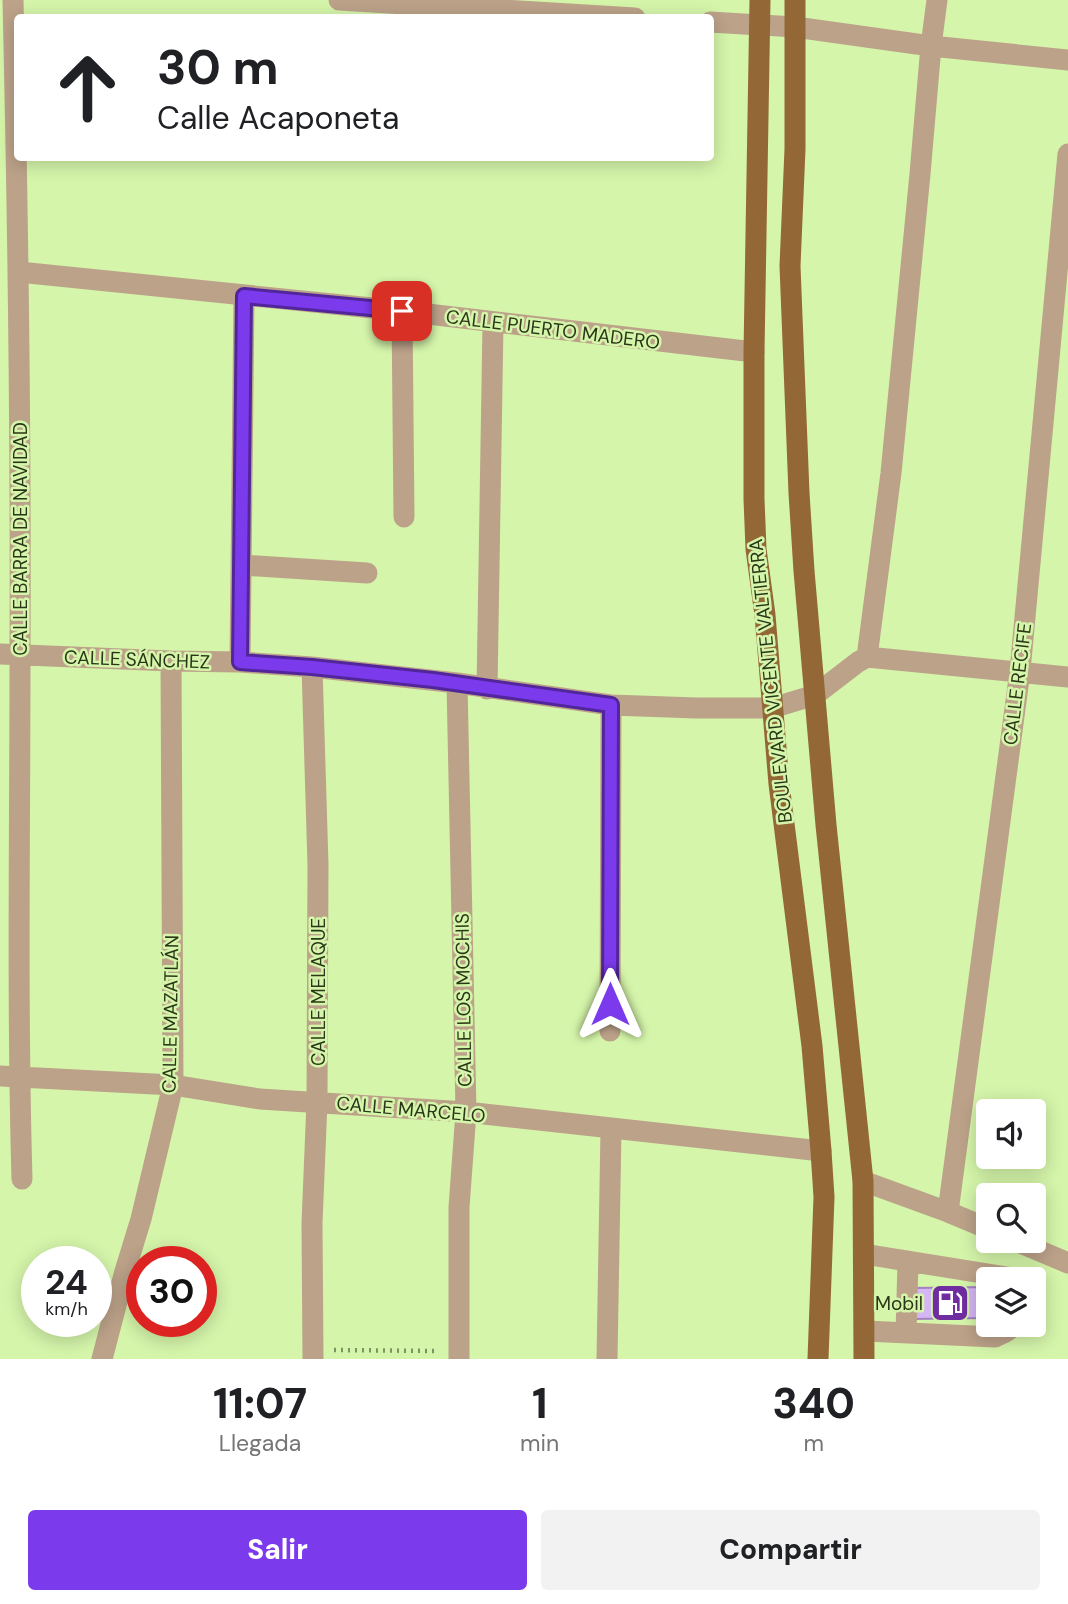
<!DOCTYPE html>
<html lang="es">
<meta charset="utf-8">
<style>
:root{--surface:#fff;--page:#f2f2f2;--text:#202124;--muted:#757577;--accent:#7c3aed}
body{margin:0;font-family:"DM Sans",sans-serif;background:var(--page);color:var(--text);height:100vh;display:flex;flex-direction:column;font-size:26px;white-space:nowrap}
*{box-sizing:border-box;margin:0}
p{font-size:23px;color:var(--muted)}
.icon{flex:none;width:38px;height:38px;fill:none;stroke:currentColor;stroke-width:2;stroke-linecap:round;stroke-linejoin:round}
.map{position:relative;height:1359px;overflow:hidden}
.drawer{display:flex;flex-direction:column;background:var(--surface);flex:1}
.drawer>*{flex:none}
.banner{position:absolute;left:14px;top:14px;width:700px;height:147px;border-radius:7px;box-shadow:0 4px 18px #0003;background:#fff;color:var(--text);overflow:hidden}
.tools{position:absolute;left:976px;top:1099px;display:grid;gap:14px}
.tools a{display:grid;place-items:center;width:70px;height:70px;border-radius:7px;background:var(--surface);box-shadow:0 4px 18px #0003;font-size:35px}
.speed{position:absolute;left:21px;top:1246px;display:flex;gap:14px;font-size:35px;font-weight:700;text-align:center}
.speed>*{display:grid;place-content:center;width:91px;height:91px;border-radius:50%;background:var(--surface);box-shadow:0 4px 18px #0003;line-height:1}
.speed small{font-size:18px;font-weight:400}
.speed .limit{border:10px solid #d22;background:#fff;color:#111}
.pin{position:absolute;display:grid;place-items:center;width:60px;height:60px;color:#fff;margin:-30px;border-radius:14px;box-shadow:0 4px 10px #0006}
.me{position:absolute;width:77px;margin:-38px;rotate:0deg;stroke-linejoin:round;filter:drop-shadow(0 0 5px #0008)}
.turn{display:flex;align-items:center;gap:24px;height:147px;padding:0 28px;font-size:32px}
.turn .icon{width:91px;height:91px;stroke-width:2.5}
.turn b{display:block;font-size:49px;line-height:60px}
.eta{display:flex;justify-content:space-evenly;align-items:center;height:119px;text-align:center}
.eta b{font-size:42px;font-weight:800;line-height:49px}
.action{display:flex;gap:14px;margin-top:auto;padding:14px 28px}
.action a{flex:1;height:80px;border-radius:7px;background:var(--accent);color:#fff;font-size:28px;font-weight:800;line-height:80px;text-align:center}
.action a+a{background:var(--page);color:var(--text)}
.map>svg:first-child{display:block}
.building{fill:#d5b6f4;stroke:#a381c3;stroke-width:2}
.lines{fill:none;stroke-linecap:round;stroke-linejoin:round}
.path{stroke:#7e935f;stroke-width:4.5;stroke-dasharray:2 5;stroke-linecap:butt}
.minor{stroke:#bca289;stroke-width:21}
.major{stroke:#946836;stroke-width:21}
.route-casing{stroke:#51269a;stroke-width:18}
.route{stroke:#7c3aed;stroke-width:12}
.labels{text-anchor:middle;stroke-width:5;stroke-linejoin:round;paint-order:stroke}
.street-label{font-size:19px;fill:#2a3618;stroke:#d5f5aa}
.poi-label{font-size:19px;fill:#2a3618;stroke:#d5f5aa;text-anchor:end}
</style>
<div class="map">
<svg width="1068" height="1359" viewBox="0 0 1068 1359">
<rect width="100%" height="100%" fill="#d5f5aa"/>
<path class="building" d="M989,1287V1318L912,1319V1288Z"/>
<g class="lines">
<path class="path" d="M334,1350L437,1351"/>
<path class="minor" d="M13,0C18,219 21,438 20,657C20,831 17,1005 22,1179
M339,0L635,18
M710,22L795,27L931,46L1068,60
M19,272L402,311L754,352
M402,311L404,517
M241,565L367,573
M0,654L171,661L240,662L312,667L457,683L611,705L696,708H772L815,695L858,662L867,657L1068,677
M867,657L891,473L920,174L931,46L937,0
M240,662L244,296
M312,667L318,865L317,1102L312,1223L313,1359
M457,683L466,1112L459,1207V1359
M487,689L493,323
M610,1031L611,705
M0,1076L173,1085L260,1099L466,1112L821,1151
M863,1181L948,1212L989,1229
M948,1212L1020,671L1068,154
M1016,1241L1068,1263
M864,1254L1013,1278
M865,1331L995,1337C1001,1334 1010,1332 1011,1325
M906,1333L908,1261
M102,1359L125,1271L141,1219L173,1085L171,661
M607,1359L611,1129"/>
<path class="major" d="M760,0L754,352V499L756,549L765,615L779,784L812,1046L821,1151L824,1197L818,1359
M795,0V149L790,266L799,493L804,571L826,825L863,1181L864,1359"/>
</g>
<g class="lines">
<g class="route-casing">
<path id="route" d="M402,311L244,296L240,662L312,667L433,680L611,705L610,1004"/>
</g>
<use href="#route" class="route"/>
</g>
<defs>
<g id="fuel-square" transform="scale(2.0125)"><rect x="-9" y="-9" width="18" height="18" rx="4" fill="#702da1" stroke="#d5f5aa"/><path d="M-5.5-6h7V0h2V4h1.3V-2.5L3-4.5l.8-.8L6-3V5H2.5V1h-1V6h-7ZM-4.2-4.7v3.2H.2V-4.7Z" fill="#fff"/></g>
</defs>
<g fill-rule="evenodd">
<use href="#fuel-square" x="950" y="1303"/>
</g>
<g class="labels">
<g class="street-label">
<text transform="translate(553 329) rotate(7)" y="7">CALLE PUERTO MADERO</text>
<text transform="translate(20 539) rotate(-90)" y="7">CALLE BARRA DE NAVIDAD</text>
<text transform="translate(137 659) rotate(2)" y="7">CALLE SÁNCHEZ</text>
<text transform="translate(770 681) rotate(-96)" y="7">BOULEVARD VICENTE VALTIERRA</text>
<text transform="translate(1017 684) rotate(-83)" y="7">CALLE RECIFE</text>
<text transform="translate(318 992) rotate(-90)" y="7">CALLE MELAQUE</text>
<text transform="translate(463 1000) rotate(-91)" y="7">CALLE LOS MOCHIS</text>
<text transform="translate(170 1014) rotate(-89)" y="7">CALLE MAZATLÁN</text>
<text transform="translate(411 1109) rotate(5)" y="7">CALLE MARCELO</text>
</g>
<g class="poi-label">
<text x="923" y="1310">Mobil</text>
</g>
</g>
</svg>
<div class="tools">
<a><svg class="icon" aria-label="sound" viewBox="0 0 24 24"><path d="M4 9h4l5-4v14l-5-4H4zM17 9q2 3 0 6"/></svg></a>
<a><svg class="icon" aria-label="search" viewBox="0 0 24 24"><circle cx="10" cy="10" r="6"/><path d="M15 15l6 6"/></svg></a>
<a><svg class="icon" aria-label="layers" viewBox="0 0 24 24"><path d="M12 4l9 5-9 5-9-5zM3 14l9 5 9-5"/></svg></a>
</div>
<div class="speed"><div>24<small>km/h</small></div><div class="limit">30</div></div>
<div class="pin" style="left:402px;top:311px;background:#d93025"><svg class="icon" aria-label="arrive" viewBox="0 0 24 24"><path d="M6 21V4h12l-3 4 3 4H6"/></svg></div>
<svg class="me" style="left:610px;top:1004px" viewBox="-20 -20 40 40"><path d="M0-17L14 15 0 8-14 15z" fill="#7c3aed" stroke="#fff" stroke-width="4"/></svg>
<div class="banner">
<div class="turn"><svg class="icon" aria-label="ahead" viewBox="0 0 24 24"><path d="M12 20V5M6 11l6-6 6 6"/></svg><div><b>30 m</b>Calle Acaponeta</div></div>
</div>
</div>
<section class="drawer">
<div class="eta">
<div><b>11:07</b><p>Llegada</p></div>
<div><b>1</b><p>min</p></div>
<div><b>340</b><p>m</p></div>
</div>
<div class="action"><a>Salir</a><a>Compartir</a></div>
</section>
